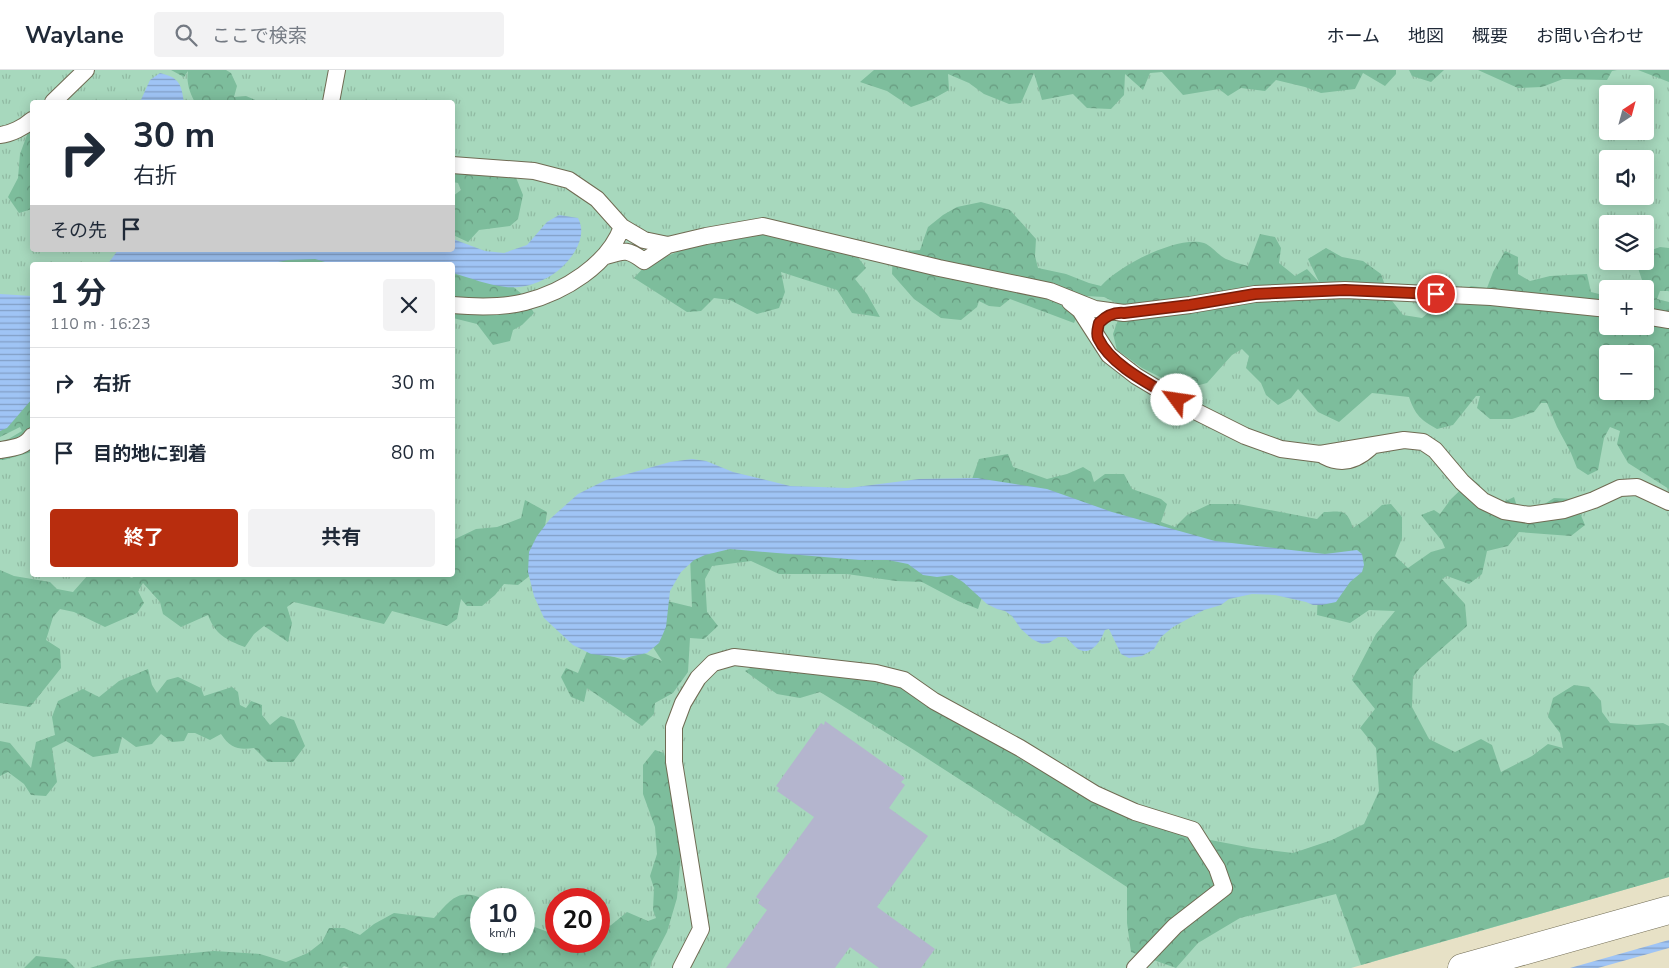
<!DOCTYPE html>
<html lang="ja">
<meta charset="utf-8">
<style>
:root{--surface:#fff;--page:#f2f2f3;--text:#1f2937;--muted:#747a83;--line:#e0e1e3;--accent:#b82d0e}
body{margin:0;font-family:"Nunito Sans","Noto Sans JP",sans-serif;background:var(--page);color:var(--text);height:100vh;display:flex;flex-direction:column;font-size:19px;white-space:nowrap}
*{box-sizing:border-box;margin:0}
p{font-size:16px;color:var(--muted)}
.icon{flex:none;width:28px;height:28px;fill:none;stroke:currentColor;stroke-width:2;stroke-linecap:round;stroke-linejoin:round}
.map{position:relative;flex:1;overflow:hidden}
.panel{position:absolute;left:30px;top:192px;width:425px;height:315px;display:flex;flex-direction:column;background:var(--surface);border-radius:5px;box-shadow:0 2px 12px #0003}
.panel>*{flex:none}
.hud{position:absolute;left:30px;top:30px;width:425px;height:152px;border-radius:5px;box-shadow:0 2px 12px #0003;background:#fff;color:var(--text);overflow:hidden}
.needle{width:32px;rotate:36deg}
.controls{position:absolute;left:1599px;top:15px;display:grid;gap:10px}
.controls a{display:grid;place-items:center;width:55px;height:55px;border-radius:5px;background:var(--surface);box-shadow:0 2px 12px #0003;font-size:25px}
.speed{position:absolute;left:470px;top:818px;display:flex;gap:10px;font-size:25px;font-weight:700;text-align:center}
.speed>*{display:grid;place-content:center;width:65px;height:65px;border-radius:50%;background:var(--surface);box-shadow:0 2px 12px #0003;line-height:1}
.speed small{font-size:12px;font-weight:400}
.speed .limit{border:8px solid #d22;background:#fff;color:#111}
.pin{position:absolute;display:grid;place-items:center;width:42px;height:42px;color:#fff;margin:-21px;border:2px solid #fff;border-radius:50%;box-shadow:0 1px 5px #0007}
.me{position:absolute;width:55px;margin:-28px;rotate:301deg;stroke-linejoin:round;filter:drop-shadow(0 0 4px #0008)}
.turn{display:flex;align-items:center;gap:18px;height:105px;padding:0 20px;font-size:22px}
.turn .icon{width:65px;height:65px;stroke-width:2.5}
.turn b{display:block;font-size:35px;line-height:42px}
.then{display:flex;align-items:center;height:48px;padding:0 20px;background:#0003;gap:10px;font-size:19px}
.round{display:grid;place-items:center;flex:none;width:52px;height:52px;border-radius:5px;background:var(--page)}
.headline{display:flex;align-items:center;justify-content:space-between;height:85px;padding:0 20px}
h1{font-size:30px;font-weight:700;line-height:38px}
.action{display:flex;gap:10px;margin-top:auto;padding:10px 20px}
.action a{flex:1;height:58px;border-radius:5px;background:var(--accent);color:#fff;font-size:20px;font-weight:700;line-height:58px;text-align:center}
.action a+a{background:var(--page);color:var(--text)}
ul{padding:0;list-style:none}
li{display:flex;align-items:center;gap:15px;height:70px;padding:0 20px;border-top:1px solid var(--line)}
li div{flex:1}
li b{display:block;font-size:19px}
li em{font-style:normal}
header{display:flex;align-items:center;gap:30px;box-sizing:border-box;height:70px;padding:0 25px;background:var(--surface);border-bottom:1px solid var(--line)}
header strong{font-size:24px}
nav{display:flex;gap:28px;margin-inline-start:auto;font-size:18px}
.search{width:350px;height:45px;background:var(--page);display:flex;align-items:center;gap:12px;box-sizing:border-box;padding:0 18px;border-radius:5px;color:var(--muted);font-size:19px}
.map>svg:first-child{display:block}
.grass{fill:url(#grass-tufts);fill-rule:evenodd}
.forest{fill:url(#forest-crowns);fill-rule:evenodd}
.water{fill:url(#water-rules)}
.building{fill:#b4b5ce}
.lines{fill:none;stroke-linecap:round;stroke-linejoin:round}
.service-casing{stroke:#706b53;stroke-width:18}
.tertiary-casing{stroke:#706b53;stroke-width:29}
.service{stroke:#fff;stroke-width:16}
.tertiary{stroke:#fff;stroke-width:28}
.route-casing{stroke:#781d09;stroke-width:12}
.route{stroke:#b82d0e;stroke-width:9}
</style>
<header>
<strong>Waylane</strong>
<div class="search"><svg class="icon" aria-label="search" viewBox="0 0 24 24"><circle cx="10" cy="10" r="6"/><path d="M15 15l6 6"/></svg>ここで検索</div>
<nav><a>ホーム</a><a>地図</a><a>概要</a><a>お問い合わせ</a></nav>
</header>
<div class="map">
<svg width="1669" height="898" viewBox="0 0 1669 898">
<defs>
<pattern id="grass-tufts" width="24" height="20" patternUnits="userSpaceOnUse" patternTransform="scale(1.25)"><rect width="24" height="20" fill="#a7d8bd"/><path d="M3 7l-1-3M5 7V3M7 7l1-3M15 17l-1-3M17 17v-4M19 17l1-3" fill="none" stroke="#90baa2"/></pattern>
<pattern id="forest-crowns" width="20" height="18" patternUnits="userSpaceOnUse" patternTransform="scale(1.25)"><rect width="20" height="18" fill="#7dbd9c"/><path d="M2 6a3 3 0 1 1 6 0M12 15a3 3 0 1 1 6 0" fill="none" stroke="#679a7f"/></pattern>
<pattern id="water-rules" width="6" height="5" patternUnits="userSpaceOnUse" patternTransform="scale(1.25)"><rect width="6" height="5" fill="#9fc4f5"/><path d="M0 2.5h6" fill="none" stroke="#829fc6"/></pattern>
</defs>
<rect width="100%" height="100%" fill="#e7e1c6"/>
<path class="grass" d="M0,0H1669V807L1351,898H0ZM1608,24H1645V61H1608ZM32,32H452V180H32ZM1608,89H1645V126H1608ZM1608,154H1645V191H1608ZM32,195H452V505H32ZM1608,219H1645V256H1608ZM1608,284H1645V321H1608ZM481,829H524V871H481ZM556,829H599V871H556Z"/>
<path class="forest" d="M171,0H226L231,3L237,16L234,27L246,26L260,32H195C190,24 186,12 188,1L184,7Z
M874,0H1396V4L1385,16L1363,3L1355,19L1321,23L1305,17L1276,10L1265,21L1241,18L1228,26L1219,19L1183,25L1162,2L1150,3L1143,20L1125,4L1124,25L1111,39L1087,38L1073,24L1042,30L1034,3L1021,33L1009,34L984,24L969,13L948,4L949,20L931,30L911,37L887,21L860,12Z
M1409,0H1444L1431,12L1412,6Z
M1478,0H1617L1612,1L1607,10L1563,9L1542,17L1518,18Z
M1638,0H1669V12Z
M32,55V139L19,143L8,127L18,108L20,84L30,57Z
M453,102L515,105L523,125L518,149L510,156L479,160L468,172L453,165V126L461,120L458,113L453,112Z
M981,132L1010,140L1036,169L1035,186L1038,198L1066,204L1089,213L1101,216C1118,196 1178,165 1204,173C1212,176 1218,185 1226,189C1233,192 1241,194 1248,196L1260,164L1275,167L1281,178L1279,193L1295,206L1307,199L1319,212L1308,189L1326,178L1342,187L1363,191L1381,204L1389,227L1403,245L1422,248L1438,234L1471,216L1487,218L1493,202L1505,181L1518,187V204L1530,211L1550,206L1587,204L1591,222L1607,226L1608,256H1645V219L1638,198L1641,191H1645L1646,182L1660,177L1669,178V221H1660L1657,229L1669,232V419L1628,393L1617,374L1620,361L1610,357L1604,368L1598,400L1588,405L1577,398L1571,383L1557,357L1547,333H1541L1534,342L1512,349H1490L1477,338L1480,326H1476L1453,355L1437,359C1421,350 1415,345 1409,327L1372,323L1339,352L1318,342L1298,319L1291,328L1278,335L1266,325L1261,313L1246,298L1249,286L1242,279L1232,285L1207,313L1184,319L1142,298L1117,280L1113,264L1123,236L1104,227L1086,226L1074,253L1010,229L1000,237L989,236L979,231L977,237L961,250L941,248L914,229L892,204L893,182L920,180L928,157L943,145L957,137ZM1608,284H1645V321H1608Z
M769,162L857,186L866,198L855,209L867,224L880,247L852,243L837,220L781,202L785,222L779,238L757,244L730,230L714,228L701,241L687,242L634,208L646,195L696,174Z
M264,182L451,194L503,208L524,226L534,243L522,255L513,260L510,271L493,275L477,254L453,248L452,195H236Z
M32,305V382L4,390H0V374L22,361L20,357L0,367V336Z
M1008,384L1013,397L1047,409L1067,404L1083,397L1091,402L1094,412L1105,404H1124L1132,419L1161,429L1167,434L1161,452L1175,457L1187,445L1210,434H1238L1317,449L1324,442C1342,441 1347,439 1353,458L1366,449L1382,435L1391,434L1402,447V468L1395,486L1408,498L1431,482L1445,478L1442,471L1421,445L1434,440L1440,444L1451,429L1472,409L1480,415L1476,436L1484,441L1514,427L1521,449L1554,428L1574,429L1585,455L1571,466L1519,462L1508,476L1487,481L1482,504L1469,514L1447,506L1442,509L1465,534L1467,556L1420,598L1413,607L1412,637L1429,669L1455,682L1481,669L1492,675L1501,702L1532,686L1548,674L1563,678L1560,663L1548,647L1553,628L1574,615L1589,617L1601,631L1602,642L1610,653L1637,655L1663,653L1669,656V807L1361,895L1336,824L1240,848L1198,873L1176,898L1131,882L1127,853V817L914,680L820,622L800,628L777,624L745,601L758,594L840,604L902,617L1011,683L1174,763L1252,778L1293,783L1332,770L1364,754L1379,721L1376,678L1360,658L1375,639L1352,610L1376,564L1395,541L1369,540L1350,553L1317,545L1318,521L1225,487L970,415L979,389Z
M525,430L547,442L544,464L532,504L518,515L504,514L495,525L482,536H467L461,529L457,549L447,556L392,541L384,554L294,532L287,537L292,553L288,572L264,556L254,564L245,577C226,570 215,564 208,545L181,557L163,544L160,532L143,513L138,521L144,533L137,543L105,557L74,542L60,539L53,547L46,570L60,579L61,598L30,637L0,633V500L14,506L50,512L57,519L73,522L88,505H122L132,508L136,505H452L453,470L476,459L497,457L521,448Z
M790,448L963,507L982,527L978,539L958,531L922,512L896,511L847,504H779L751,491L712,496L705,509L707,542L718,556L704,569L690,568L688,602L673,623L655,633L654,644L642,656L587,618L584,632L571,627L561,607L566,598L578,603L588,579L624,590L639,581L662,591L645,565L659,529L692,537L690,485Z
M148,599L152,615L157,623L167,610L178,607L201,618L204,626L232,617L238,622L240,635L246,638L251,631L262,635V645L270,655L281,646L294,650L305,676L293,692H268L254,678C238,680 230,678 221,664L210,670L195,663H188L184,671L172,672L161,664L152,674L136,677L122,667L118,683L93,687L66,671L52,678L57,712L46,726L31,725L24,714L8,702L0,706V671L10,673L31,698L36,672L55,665L52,647L58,631L83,619L99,627L119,611Z
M655,680L664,683L681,747V782L677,828L667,862L651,893L650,898H349L344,896L342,898H90L116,890L214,881L260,884L286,892L308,883L322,872L329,858H344L360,865L374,854L394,843L434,848C450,831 458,817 483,829H481V871H524V853L556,865V871H599V865L627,842L648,851L656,848L653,840L654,818L650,806L657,784L655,757L643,724V695Z
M36,886L66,889L75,898H24Z"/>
<path class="water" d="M160,3C180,8 181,14 184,32H140L150,10Z
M559,145L578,148C584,159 581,171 575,181C562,204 532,220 506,217C488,215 470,208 453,203L452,195H335L315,189L288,190L263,195H107L118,180H452L453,169L485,181L504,183L527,175L547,152Z
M0,224L32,226V329L7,358L0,361Z
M692,389L706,391L733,402L790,416L848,418L919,409L977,408L1047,419L1112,442L1215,471L1325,484L1357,480L1362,484L1364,495L1362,502L1350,512L1336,532L1322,535H1313L1306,532L1275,525L1252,524L1229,529L1221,535L1204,540L1173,557L1161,567L1154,579L1142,586L1129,588L1121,584L1109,559L1105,560C1101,570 1092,587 1078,579C1074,576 1070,571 1066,567H1058L1049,573L1042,574L1032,569L1021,559L1012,546L1005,541L997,539L987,534L963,512L952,505L937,507L923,505L908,494L888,490H859L730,479L705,485L694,490L681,502L670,521L666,557L659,573L647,583L624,588L591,584L573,575L544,548L534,526L528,502L529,482L537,466L550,449L578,424L606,410L670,392Z
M1669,870V878L1598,898H1570Z"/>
<path class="building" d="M825,651L905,708L901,712L905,715L889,738L928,766L877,837L935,879L921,898H879L850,877L835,898H726L767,840L758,833L760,830L756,827L814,747L777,721L779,718L776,716L821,653L824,655Z"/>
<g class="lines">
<g class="service-casing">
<path id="service" d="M53,32L86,0
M331,32L337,0
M0,65C11,64 24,57 32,50
M452,95L534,101L569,110L597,129L622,157L644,170L668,175
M606,186C625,180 628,179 644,191L668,175L706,166L763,156L939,198L1050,221L1095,239L1124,243L1190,235L1255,224L1345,220L1491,227L1608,239
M1070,232L1080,240L1109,285L1136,306L1191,339L1245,366L1281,379L1320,384L1404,370L1423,372L1435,380L1462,412L1483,431L1504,441L1529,445L1564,440L1594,430L1620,418L1637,417L1669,432
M452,235C476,237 502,238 525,232C564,222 608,195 622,157
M1645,246L1669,250
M0,380C13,378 25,377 32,366
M1324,386C1341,395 1356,391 1370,378
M681,898L701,859L674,692V657L683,633L698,608L713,593L734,587L876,603L904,610L934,631L1020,678L1095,724L1135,742L1193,760L1217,798L1224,818L1175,856L1135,898"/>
</g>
<g class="tertiary-casing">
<path id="tertiary" d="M1462,898L1669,840"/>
</g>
<use href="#service" class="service"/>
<use href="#tertiary" class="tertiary"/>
</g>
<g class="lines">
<g class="route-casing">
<path id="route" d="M1177,330C1152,315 1111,296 1098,268C1096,263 1098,258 1099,253C1106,246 1114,242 1124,243L1190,235L1255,224L1345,220L1436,224"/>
</g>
<use href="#route" class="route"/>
</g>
</svg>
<div class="controls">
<a><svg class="needle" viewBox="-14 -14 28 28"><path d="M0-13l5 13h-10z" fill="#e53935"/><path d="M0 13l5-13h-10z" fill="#747a83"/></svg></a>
<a><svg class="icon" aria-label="sound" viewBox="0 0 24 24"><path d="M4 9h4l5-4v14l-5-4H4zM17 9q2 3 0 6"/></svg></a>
<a><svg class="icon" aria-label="layers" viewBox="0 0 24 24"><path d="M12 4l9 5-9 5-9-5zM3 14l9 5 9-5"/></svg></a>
<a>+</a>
<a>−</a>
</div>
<div class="speed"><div>10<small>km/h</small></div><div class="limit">20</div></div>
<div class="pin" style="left:1436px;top:224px;background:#d93025"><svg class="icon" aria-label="arrive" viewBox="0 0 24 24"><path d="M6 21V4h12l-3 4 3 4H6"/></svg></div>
<svg class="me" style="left:1177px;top:330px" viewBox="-20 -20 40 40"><circle r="19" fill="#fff"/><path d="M0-13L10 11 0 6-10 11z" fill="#b82d0e"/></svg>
<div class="hud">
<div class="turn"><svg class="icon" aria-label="right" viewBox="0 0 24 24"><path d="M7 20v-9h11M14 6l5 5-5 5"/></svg><div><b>30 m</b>右折</div></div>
<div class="then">その先<svg class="icon" aria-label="arrive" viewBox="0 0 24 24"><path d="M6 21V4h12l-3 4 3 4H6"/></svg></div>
</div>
<section class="panel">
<div class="headline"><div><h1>1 分</h1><p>110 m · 16:23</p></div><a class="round"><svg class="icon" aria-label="close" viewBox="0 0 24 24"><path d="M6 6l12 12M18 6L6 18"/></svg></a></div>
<ul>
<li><svg class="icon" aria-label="right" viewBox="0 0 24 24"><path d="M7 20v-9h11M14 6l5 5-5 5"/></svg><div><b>右折</b></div><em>30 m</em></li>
<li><svg class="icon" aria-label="arrive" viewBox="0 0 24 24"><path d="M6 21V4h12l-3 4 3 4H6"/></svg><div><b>目的地に到着</b></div><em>80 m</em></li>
</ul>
<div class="action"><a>終了</a><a>共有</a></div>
</section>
</div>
